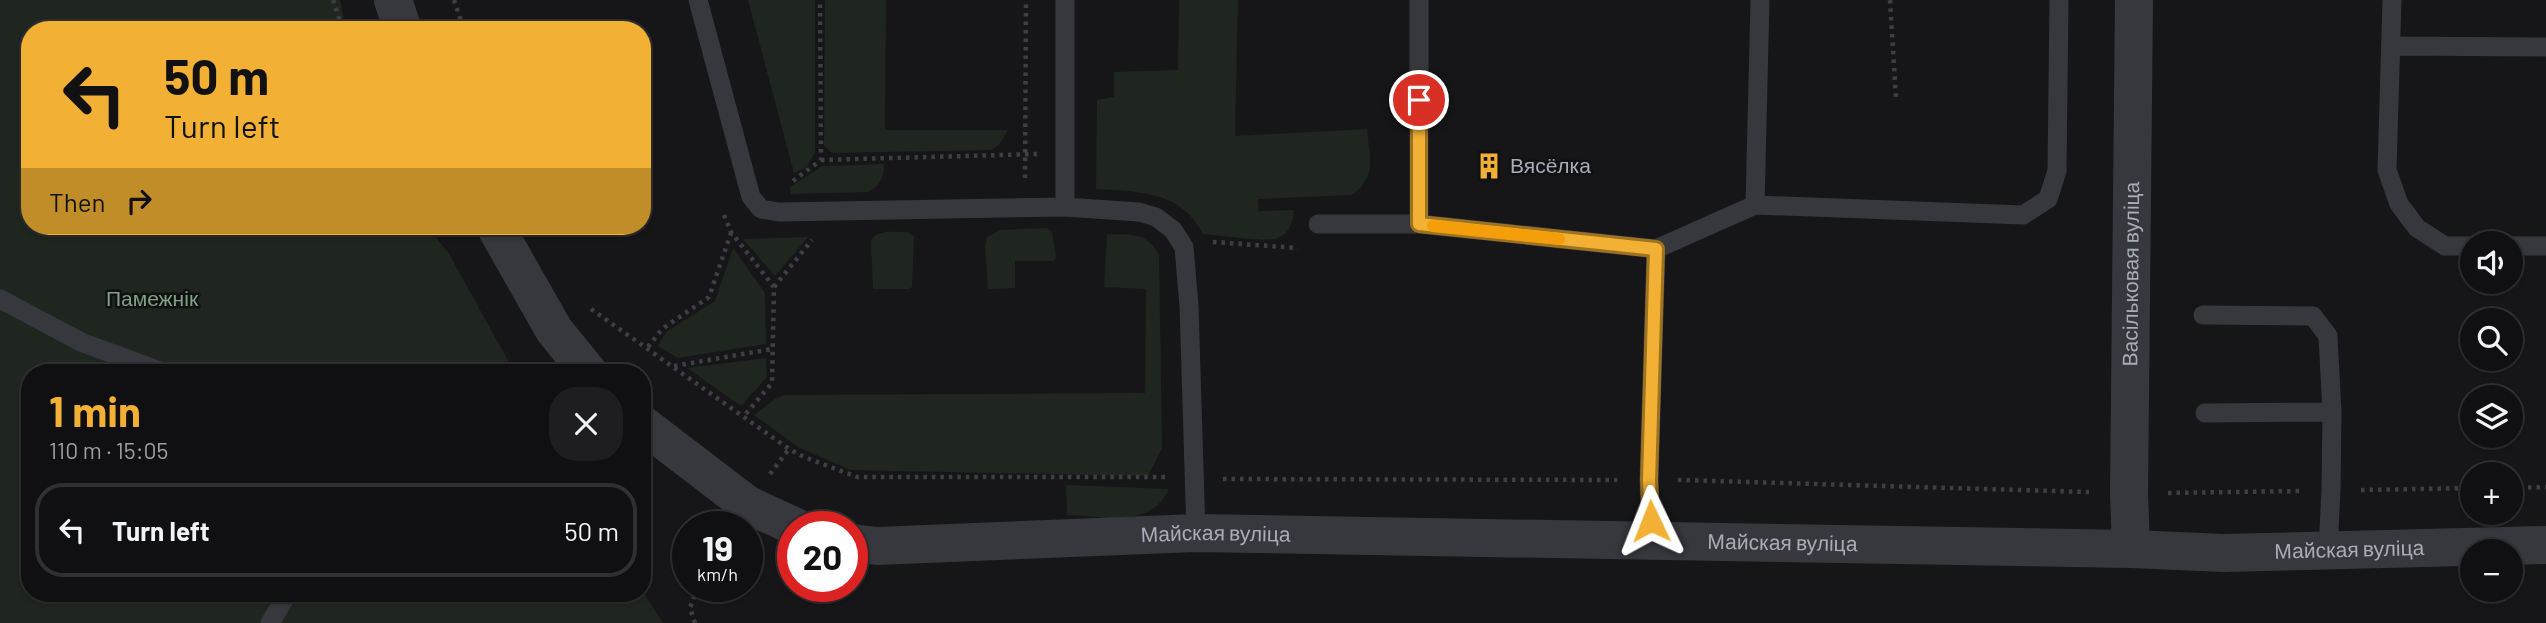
<!DOCTYPE html>
<meta charset="utf-8">
<style>
:root{--surface:#101012;--page:#1e1e20;--text:#f1f3f6;--muted:#9c9d9f;--line:#303032;--accent:#f2b134}
body{margin:0;font-family:Barlow,sans-serif;background:var(--page);color:var(--text);height:100vh;display:flex;flex-direction:column;font-size:26px;white-space:nowrap}
*{box-sizing:border-box;margin:0}
p{font-size:23px;color:var(--muted)}
.icon{flex:none;width:38px;height:38px;fill:none;stroke:currentColor;stroke-width:2;stroke-linecap:round;stroke-linejoin:round}
.map{position:relative;flex:1;overflow:hidden}
.side{position:absolute;left:21px;top:364px;width:630px;height:238px;display:flex;flex-direction:column;background:var(--surface);border-radius:28px;box-shadow:0 2px 5px #0004,0 0 0 2px var(--line)}
.side>*{flex:none}
.top-card{position:absolute;left:21px;top:21px;width:630px;height:214px;border-radius:28px;box-shadow:0 2px 5px #0004,0 0 0 2px var(--line);background:#f2b134;color:#111;overflow:hidden}
.tools{position:absolute;left:2460px;top:231px;display:grid;gap:14px}
.tools a{display:grid;place-items:center;width:63px;height:63px;border-radius:50%;background:var(--surface);box-shadow:0 2px 5px #0004,0 0 0 2px var(--line);font-size:35px}
.speed{position:absolute;left:672px;top:511px;display:flex;gap:14px;font-size:35px;font-weight:700;text-align:center}
.speed>*{display:grid;place-content:center;width:91px;height:91px;border-radius:50%;background:var(--surface);box-shadow:0 2px 5px #0004,0 0 0 2px var(--line);line-height:1}
.speed small{font-size:18px;font-weight:400}
.speed .limit{border:10px solid #d22;background:#fff;color:#111}
.pin{position:absolute;display:grid;place-items:center;width:60px;height:60px;color:#fff;margin:-30px;border:4px solid #fff;border-radius:50%;box-shadow:0 2px 7px #0007}
.me{position:absolute;width:77px;margin:-38px;rotate:358deg;stroke-linejoin:round;filter:drop-shadow(0 0 5px #0008)}
.turn{display:flex;align-items:center;gap:24px;height:147px;padding:0 28px;font-size:32px}
.turn .icon{width:91px;height:91px;stroke-width:2.5}
.turn b{display:block;font-size:49px;line-height:60px}
.then{display:flex;align-items:center;height:66px;padding:0 28px;background:#0003;gap:14px;font-size:26px}
.round{display:grid;place-items:center;flex:none;width:74px;height:74px;border-radius:28px;background:var(--page)}
.summary{display:flex;align-items:center;justify-content:space-between;height:119px;padding:0 28px}
h1{font-size:42px;font-weight:700;line-height:52px;color:var(--accent)}
ul{padding:0;list-style:none}
li{display:flex;align-items:center;gap:21px;height:94px;margin:0 14px 10px;padding:0 14px;border:4px solid var(--line);border-radius:28px}
li div{flex:1}
li b{display:block;font-size:26px}
li em{font-style:normal}
.map>svg:first-child{display:block}
.green{fill:#1e261f}
.lines{fill:none;stroke-linecap:round;stroke-linejoin:round}
.path{stroke:#3d3f44;stroke-width:4.5;stroke-dasharray:3.5 5;stroke-linecap:butt}
.lane{stroke:#37383d;stroke-width:19}
.street{stroke:#37383d;stroke-width:38}
.route-casing{stroke:#9d7322;stroke-width:18}
.route{stroke:#f2b134;stroke-width:12}
.slow{stroke:#f59e0b;stroke-width:12}
.labels{text-anchor:middle;stroke-width:5;stroke-linejoin:round;paint-order:stroke}
.poi-label{font-size:21px;fill:#a8adb8;stroke:#111113;text-anchor:start}
.street-label{font-size:21px;fill:#a8adb8;stroke:#111113}
.park-label{font-size:21px;fill:#7fa381;stroke:#111113}
</style>
<div class="map">
<svg width="2546" height="623" viewBox="0 0 2546 623">
<rect width="100%" height="100%" fill="#161618"/>
<path class="green" d="M0,0H340L346,30H30V226H426L448,252L515,373H30V593H642V590L663,623H0Z
M748,0H815V152L807,167L794,173Z
M825,0H886L885,130H1008L999,145L992,150L832,153L824,145Z
M1179,0H1238L1235,136L1367,129C1369,157 1378,176 1352,195L1258,199L1259,211L1294,210C1293,222 1290,233 1278,238C1268,243 1218,235 1203,234C1180,190 1140,192 1096,189L1097,100L1114,97V72L1178,70Z
M884,164C884,177 881,185 868,192L791,194L790,187L822,166Z
M1047,228L1052,232L1056,257L1054,261H1015V288L988,289L985,247L987,237L1001,230Z
M907,232L914,236L912,287L909,289H873L871,240C878,229 895,232 907,232Z
M1107,234C1131,235 1146,231 1159,255L1162,448L1148,476L850,470L798,447L754,415L775,399L784,395L1145,393L1146,289L1104,287Z
M808,237L775,276L743,239Z
M733,248L765,293L766,344L678,358L658,346L666,332L715,301Z
M766,358L767,377L741,406L687,368Z
M1066,485L1169,489C1151,529 1103,516 1067,515Z"/>
<g class="lines">
<path class="path" d="M333,0L343,30
M454,0L464,30
M1890,0L1896,99
M821,160L1037,154
M1025,178L1026,0
M793,181L821,160L820,0
M724,215L731,232L774,287L772,383L744,416
M1213,242L1298,248
M774,287L812,240
M591,309L789,449L804,457L857,477H1166
M648,347L662,329L709,297L731,233
M674,366L772,349
M770,474L789,449
M1223,479L1621,480
M1678,480L2089,492
M2511,488L2546,487
M2361,490L2473,488
M2168,493L2303,491
M695,623L690,608L698,586"/>
<path class="lane" d="M698,0L751,197L761,209L779,212L1065,207L1139,212L1156,217L1173,230L1184,247L1189,306L1196,533
M1065,0V207
M2392,0L2387,170L2399,204L2417,228L2445,246H2473
M2391,46L2546,47
M1755,205L1760,0
M1318,224H1419L1656,249L1755,205L2023,215L2048,199L2057,171L2059,0
M1419,224V0
M2511,246H2546
M0,299L81,342L165,373
M2203,315L2313,316L2328,336L2332,412L2331,490L2328,550
M2205,413L2332,412
M1651,542L1649,480L1656,249
M270,623L288,593"/>
<g class="street">
<path d="M393,0L403,30"/>
<path d="M495,226L554,330L589,373"/>
<path d="M642,424L748,505L796,527"/>
<path id="s1" d="M852,543L877,546L1196,533L2131,549L2224,553L2546,545"/>
<path id="s2" d="M2131,549L2129,493L2134,0"/>
</g>
</g>
<g class="lines">
<g class="route-casing">
<path id="route" d="M1419,100V224L1656,249L1649,480L1651,521"/>
</g>
<use href="#route" class="route"/>
<path class="slow" d="M1433,226L1559,239"/>
</g>
<defs>
<g id="building-bare" transform="scale(2.1)"><path d="M-4-6H4V6H1V3H-1V6H-4ZM-2.5-4.3h1.7v1.8h-1.7ZM.8-4.3h1.7v1.8H.8ZM-2.5-1h1.7V.8h-1.7ZM.8-1h1.7V.8H.8Z" fill="#f2b134" stroke="#111113" stroke-width="2.5" paint-order="stroke"/></g>
</defs>
<g fill-rule="evenodd">
<use href="#building-bare" x="1489" y="166"/>
</g>
<g class="labels">
<g class="poi-label">
<text x="1510" y="173">Вясёлка</text>
</g>
<g class="street-label">
<text dy="7" stroke="none"><textPath href="#s2" startOffset="275">Васільковая вуліца</textPath></text>
<text dy="7" stroke="none"><textPath href="#s1" startOffset="364">Майская вуліца</textPath></text>
<text dy="7" stroke="none"><textPath href="#s1" startOffset="931">Майская вуліца</textPath></text>
<text dy="7" stroke="none"><textPath href="#s1" startOffset="1498">Майская вуліца</textPath></text>
</g>
<g class="park-label">
<text x="152" y="306">Памежнік</text>
</g>
</g>
</svg>
<div class="tools">
<a><svg class="icon" aria-label="sound" viewBox="0 0 24 24"><path d="M4 9h4l5-4v14l-5-4H4zM17 9q2 3 0 6"/></svg></a>
<a><svg class="icon" aria-label="search" viewBox="0 0 24 24"><circle cx="10" cy="10" r="6"/><path d="M15 15l6 6"/></svg></a>
<a><svg class="icon" aria-label="layers" viewBox="0 0 24 24"><path d="M12 4l9 5-9 5-9-5zM3 14l9 5 9-5"/></svg></a>
<a>+</a>
<a>−</a>
</div>
<div class="speed"><div>19<small>km/h</small></div><div class="limit">20</div></div>
<div class="pin" style="left:1419px;top:100px;background:#d93025"><svg class="icon" aria-label="arrive" viewBox="0 0 24 24"><path d="M6 21V4h12l-3 4 3 4H6"/></svg></div>
<svg class="me" style="left:1651px;top:521px" viewBox="-20 -20 40 40"><path d="M0-17L14 15 0 8-14 15z" fill="#f2b134" stroke="#fff" stroke-width="4"/></svg>
<div class="top-card">
<div class="turn"><svg class="icon" aria-label="left" viewBox="0 0 24 24"><path d="M17 20v-9H6M10 6l-5 5 5 5"/></svg><div><b>50 m</b>Turn left</div></div>
<div class="then">Then<svg class="icon" aria-label="right" viewBox="0 0 24 24"><path d="M7 20v-9h11M14 6l5 5-5 5"/></svg></div>
</div>
<section class="side">
<div class="summary"><div><h1>1 min</h1><p>110 m · 15:05</p></div><a class="round"><svg class="icon" aria-label="close" viewBox="0 0 24 24"><path d="M6 6l12 12M18 6L6 18"/></svg></a></div>
<ul>
<li><svg class="icon" aria-label="left" viewBox="0 0 24 24"><path d="M17 20v-9H6M10 6l-5 5 5 5"/></svg><div><b>Turn left</b></div><em>50 m</em></li>
</ul>
</section>
</div>
